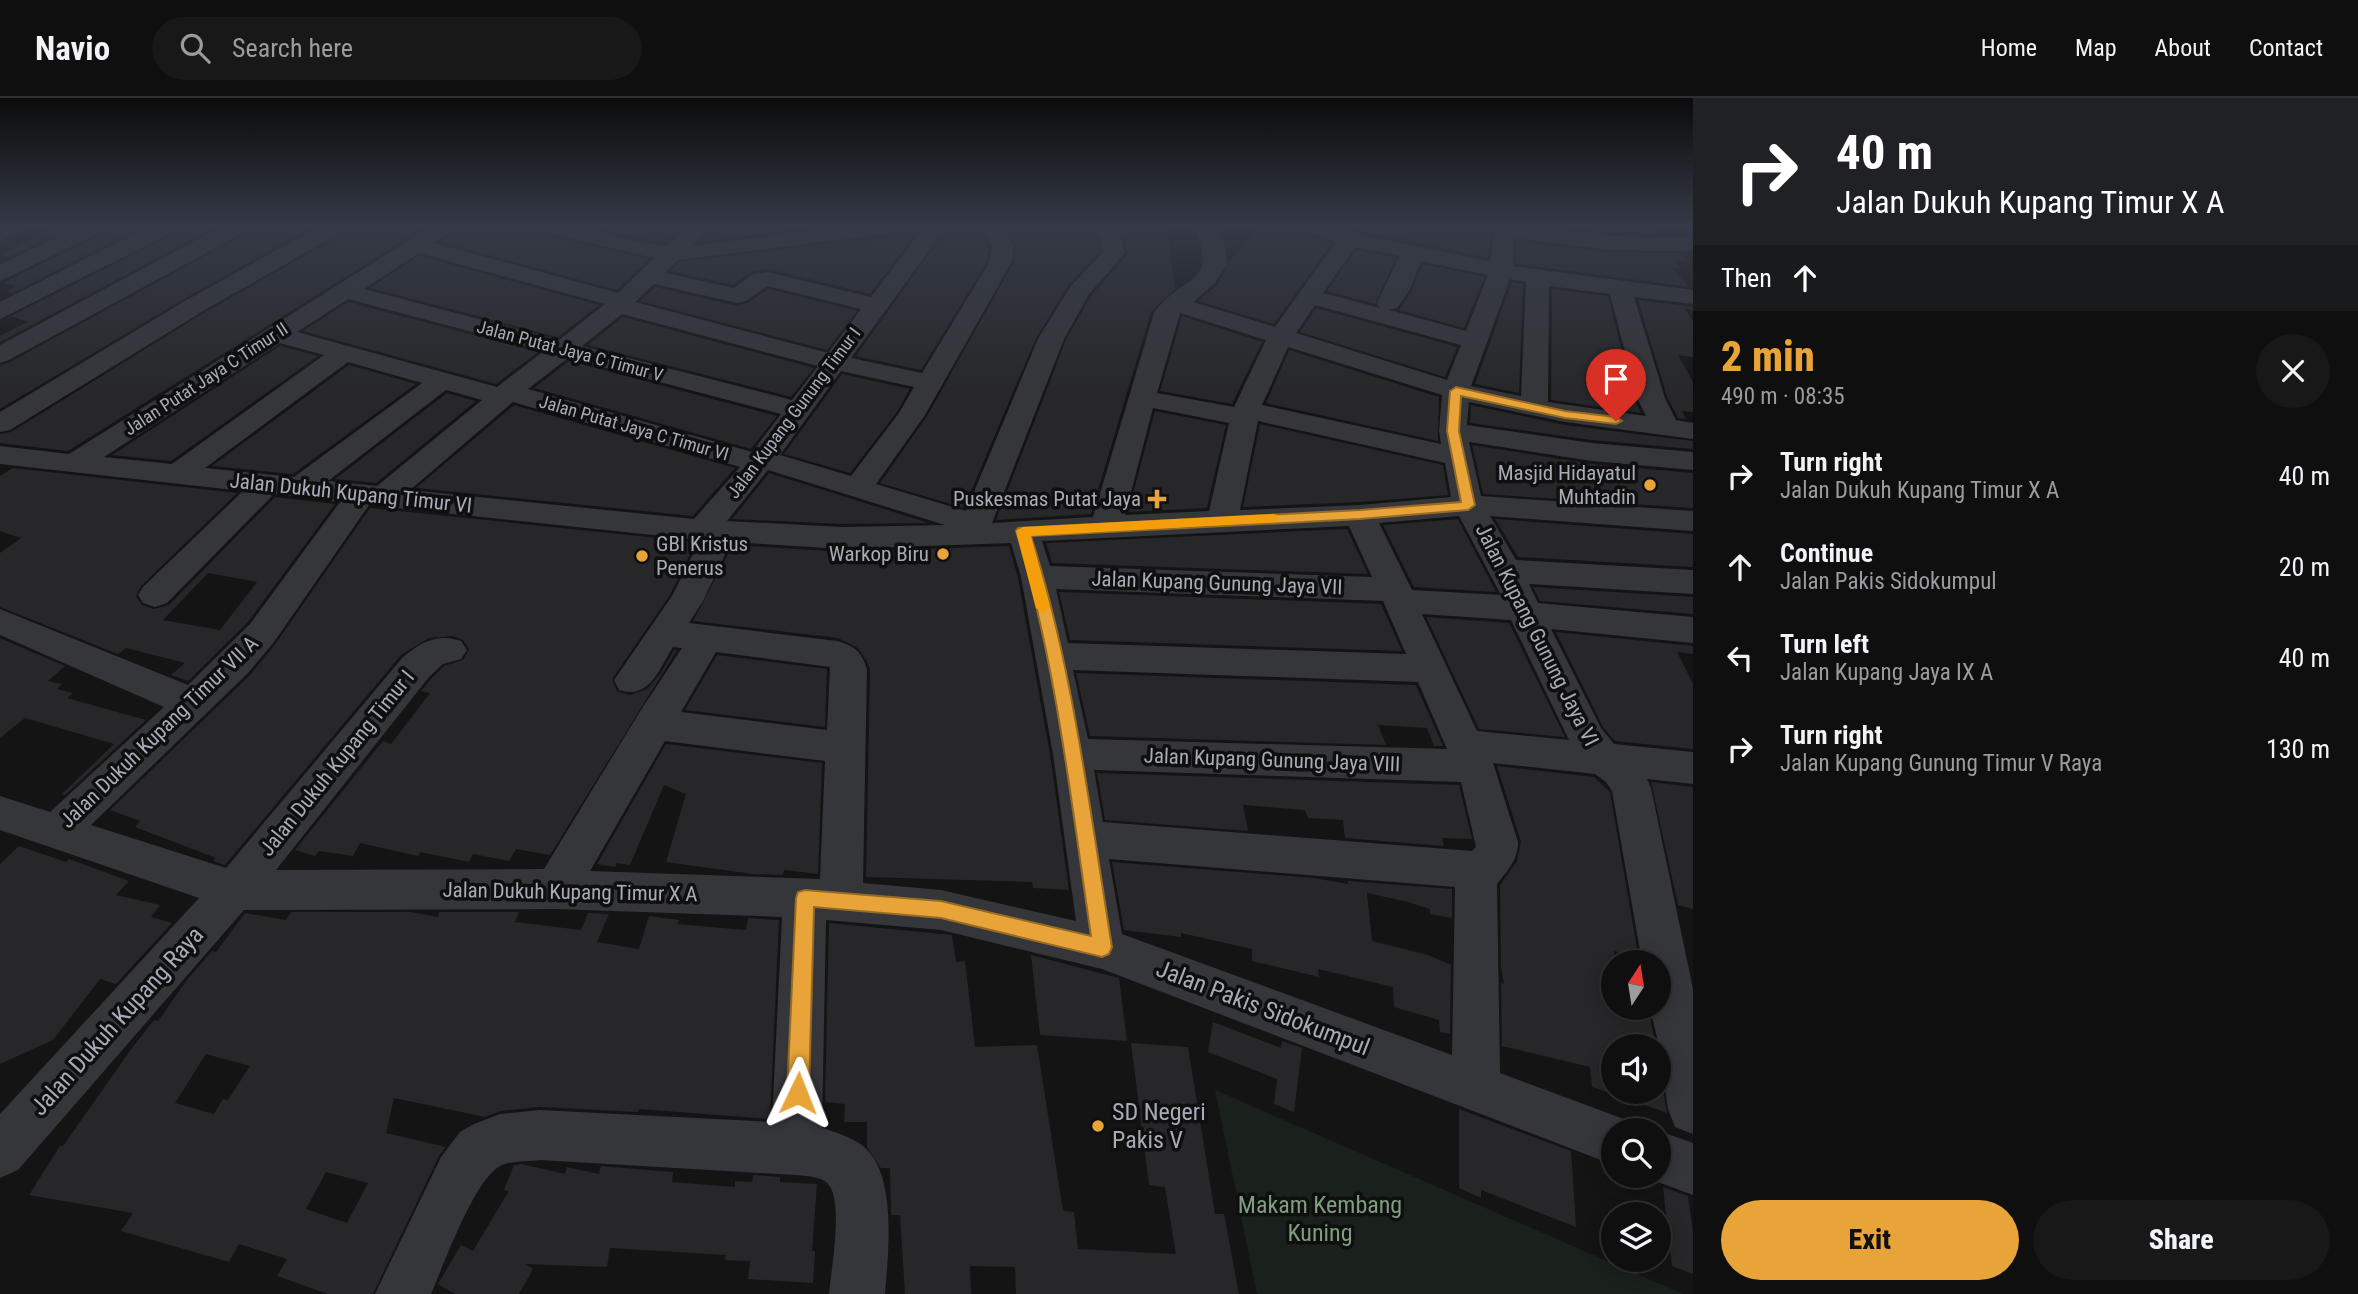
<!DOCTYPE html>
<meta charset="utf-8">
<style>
:root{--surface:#0f0f10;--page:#181819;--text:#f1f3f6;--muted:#9b9c9f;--line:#2f2f30;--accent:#e8a439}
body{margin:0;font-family:"Roboto Condensed",sans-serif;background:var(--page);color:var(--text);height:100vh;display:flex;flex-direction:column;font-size:26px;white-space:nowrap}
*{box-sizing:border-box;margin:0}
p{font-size:23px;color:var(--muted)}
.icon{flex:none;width:38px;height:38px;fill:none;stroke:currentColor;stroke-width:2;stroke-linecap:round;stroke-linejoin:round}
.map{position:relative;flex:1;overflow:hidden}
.sheet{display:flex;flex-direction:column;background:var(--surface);width:665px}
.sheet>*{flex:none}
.banner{background:#202124;color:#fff;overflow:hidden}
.needle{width:46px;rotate:12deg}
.controls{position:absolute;left:1601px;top:852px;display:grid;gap:14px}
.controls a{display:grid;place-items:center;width:70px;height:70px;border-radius:50%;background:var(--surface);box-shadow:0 4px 18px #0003,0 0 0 2px var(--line);font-size:35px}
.pin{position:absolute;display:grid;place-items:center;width:60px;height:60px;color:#fff;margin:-72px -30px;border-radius:50% 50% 50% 0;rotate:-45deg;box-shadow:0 0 7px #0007}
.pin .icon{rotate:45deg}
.me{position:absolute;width:77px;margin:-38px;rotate:2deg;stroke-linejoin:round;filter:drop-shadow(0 0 5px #0008)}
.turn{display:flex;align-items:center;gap:24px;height:147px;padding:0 28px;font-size:32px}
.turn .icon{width:91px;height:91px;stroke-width:2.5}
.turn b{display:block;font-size:49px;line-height:60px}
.then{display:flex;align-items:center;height:66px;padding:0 28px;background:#0003;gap:14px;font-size:26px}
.round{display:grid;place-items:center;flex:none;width:74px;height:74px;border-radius:37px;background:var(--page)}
.summary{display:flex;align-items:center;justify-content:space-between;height:119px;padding:0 28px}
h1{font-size:42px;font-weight:800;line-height:52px;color:var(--accent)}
.button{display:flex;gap:14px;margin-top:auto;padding:14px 28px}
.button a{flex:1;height:80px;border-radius:42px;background:var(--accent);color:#111;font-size:28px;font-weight:800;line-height:80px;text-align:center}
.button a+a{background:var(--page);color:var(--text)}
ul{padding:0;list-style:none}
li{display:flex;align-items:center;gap:21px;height:91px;padding:0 28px}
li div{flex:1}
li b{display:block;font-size:26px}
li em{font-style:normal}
header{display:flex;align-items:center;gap:42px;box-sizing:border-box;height:98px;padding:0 35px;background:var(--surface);border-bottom:2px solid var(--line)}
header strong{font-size:33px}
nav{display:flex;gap:38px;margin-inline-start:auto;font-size:24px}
.search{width:490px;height:63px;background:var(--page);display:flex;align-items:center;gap:18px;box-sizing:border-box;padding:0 24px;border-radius:38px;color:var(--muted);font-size:26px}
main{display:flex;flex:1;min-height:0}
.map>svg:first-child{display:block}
.green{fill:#1a201b}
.building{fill:#272729;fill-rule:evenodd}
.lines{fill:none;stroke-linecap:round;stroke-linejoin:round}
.minor{fill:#35363a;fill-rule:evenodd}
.route{fill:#e8a439;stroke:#976b25;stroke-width:2}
.slow{fill:#f59e0b}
.poi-dot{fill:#e8a439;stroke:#0f0f10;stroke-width:2.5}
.labels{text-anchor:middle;stroke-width:7;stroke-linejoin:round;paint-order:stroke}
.far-street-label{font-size:18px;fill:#a6abb5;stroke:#0f0f10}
.poi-label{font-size:21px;fill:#a6abb5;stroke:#0f0f10;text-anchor:end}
.street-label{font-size:21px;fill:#a6abb5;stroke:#0f0f10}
.near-street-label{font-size:24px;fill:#a6abb5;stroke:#0f0f10}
.near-poi-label{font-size:24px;fill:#a6abb5;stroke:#0f0f10;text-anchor:start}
.near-park-label{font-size:24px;fill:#7e9f7e;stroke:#0f0f10}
</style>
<header>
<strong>Navio</strong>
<div class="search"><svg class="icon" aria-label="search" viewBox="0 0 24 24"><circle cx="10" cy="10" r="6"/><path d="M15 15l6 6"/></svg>Search here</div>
<nav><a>Home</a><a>Map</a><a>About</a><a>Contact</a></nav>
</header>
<main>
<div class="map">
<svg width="1693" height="1196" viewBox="0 0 1693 1196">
<rect width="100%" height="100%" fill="#141415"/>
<path class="green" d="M1215,992L1683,1196H1257Z"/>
<path class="building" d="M52,129H70L10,159L0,157Z
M106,129H142L12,195L6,193L16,188L3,185L102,136Z
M178,129H215L0,244V238L28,224L11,218L174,136Z
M250,129H312L184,201L0,311V267L10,264L246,136Z
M347,129H425L68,353L0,345V336L11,334L204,215L343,136Z
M459,129H539L543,137L649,161L617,192L440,144Z
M591,129H682L666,145Z
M713,129H818L699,144Z
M948,129H979L989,149L987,164L921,272L856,258Z
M1006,129H1088L1097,141L1100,153L1069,187L1036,240L964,410L880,385L927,318L1013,166L1016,148Z
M1116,129H1167L1175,191L1151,214L1091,416L996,422L1066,242L1091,198L1127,157L1124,138Z
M1262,129H1303L1307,136L1332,145L1274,226L1198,203L1217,187L1229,164Z
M1345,129H1492L1488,160Z
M1558,129H1651L1659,136L1611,135Z
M913,131H920L870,196L768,171L751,174L733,187L670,173L679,164L850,143L873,144V140L900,137L904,133Z
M1517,143L1611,155H1679L1688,163H1673L1681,170H1672L1689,189L1516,166Z
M1356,152L1396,160L1375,206L1327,193Z
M419,158L599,207L558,239L370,190Z
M1423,166L1484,179L1464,230L1399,212L1411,194Z
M1512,184L1523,186L1519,295L1475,286Z
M655,189L737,208L748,205L768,191L857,213L827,252L640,203Z
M1552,191L1608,198L1634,301L1641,315L1551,302Z
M1638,202L1693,209V212L1685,211L1693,223V259L1678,257L1693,284V314L1682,313L1686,321L1678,320L1667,299Z
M348,204L538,254L496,286L303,233Z
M1316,210L1457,249L1445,279L1300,234Z
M1182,218L1262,244L1232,306L1160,293Z
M623,219L814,270L791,299L588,247Z
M280,248L318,258L171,363L112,357Z
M1289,252L1439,299L1438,343L1266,305Z
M569,263L777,318L751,351L534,290Z
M349,267L416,286L293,376L212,368Z
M842,276L910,291L897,314L850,375L784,356Z
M447,295L476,303L376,385L335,381Z
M514,307L735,370L693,418L416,390Z
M1471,307L1565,327L1693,343V351L1592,342L1470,325Z
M1155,313L1226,327L1207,410L1128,414Z
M1260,326L1443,367L1448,397L1360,404L1243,409Z
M1472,347L1592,366L1693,375V410L1483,396Z
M13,370L237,395L141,488L136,498L142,507L154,511L169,507L275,399L335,406L248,524L188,583L171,577L185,565L126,550L118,556L0,509V455L21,440L0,433V378ZM208,475L257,484L220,532L163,522Z
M769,375L929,425L843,426L732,421Z
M370,410L696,444L670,497L612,581L617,593L630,597L647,591L660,576L674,552H677L550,757L516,751L509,763L473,756L469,764L420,754L418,758L360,745L353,758L319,753L315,758L295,752L383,643L391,646L430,595L421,593L431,581L444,568L463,562L469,551L463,542L453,538L429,540L401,557L225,767L213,763L216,760L135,729L140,723L110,712L250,577L276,545Z
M1458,421L1496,494L1414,489L1383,427Z
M1495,421L1693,436V469L1518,459Z
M1347,431L1368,476L1052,465L1046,445Z
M733,447L843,454L1009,448L1018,480L1050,656L1069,792L1033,790L1032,784L866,779L870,571L867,564L858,550L838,540L693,523Z
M1533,489L1693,499V516L1540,503Z
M1059,494L1381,506L1402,553L1070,542Z
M1426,519L1509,525L1565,639L1479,631Z
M1556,534L1693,548V556L1677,554L1693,586V651L1615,643L1603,629Z
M0,540L65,568L48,583L62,586L57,591L73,595L67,600L146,622L65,697L62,696L114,646L25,620L0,640Z
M717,557L827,571L825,629L685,612Z
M1076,575L1416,587L1443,648H1434L1427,630L1378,627L1386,647L1090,638Z
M666,646L822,665L818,776L784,772L783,777L752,776L666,764L686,696L664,687L630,767L617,765L615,769L597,766Z
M1497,668L1594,679L1610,694L1639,862L1614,853V910H1648L1656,948H1614V996L1592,989L1590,969L1502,948L1501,885L1504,886L1501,869L1500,787L1517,763L1521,744Z
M1097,675L1459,687L1472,741L1442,740L1444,748L1345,740L1343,722L1308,720L1305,712L1243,707L1248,733L1105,722Z
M1651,684L1693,689V811L1678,807Z
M19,748L66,764L69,761L129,783L116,797L160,807L151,819L172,825L116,886L100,881L53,942L0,966V766Z
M1112,764L1314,780L1348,786V783L1452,791V820L1430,816V811L1408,804L1367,795L1372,843L1428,857L1451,867L1450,936L1440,934L1439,922L1394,909L1393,889L1318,871L1319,879L1252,863V851L1181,835V839L1124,832Z
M291,814H411L438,819L439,814H519L515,824L581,832L588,815L609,816L597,844L639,851L649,818L679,822L677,826L746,832L748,820L779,822L770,1021L639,1011L638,1014L540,1009L500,1013L485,1019L394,1000L386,1035L446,1049L439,1058L373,1196H328L277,1178L287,1161L239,1146L229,1164L121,1133L133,1115L29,1097L60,1048H63L132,950L154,922L158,923L187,882L212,853L216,854L245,815L286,822ZM206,956L250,968L228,1002L223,1001L214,1016L175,1005ZM326,1074L368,1085L347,1125L306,1111Z
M829,825L952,837L956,864L965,863L975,949L1037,947L1063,1113L1074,1114L1078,1151L1176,1156L1165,1089L1149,1087L1131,945L1188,949L1215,1116H1224L1239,1196H1016L1015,1169L970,1168L971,1196H905L900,1117H891L890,1070H881L867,1049V1024H844L845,1006L825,1004Z
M1031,857L1119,880L1127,943L1040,937Z
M1213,924L1281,950L1282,943L1302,950L1294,1014L1274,1006L1277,981L1208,954Z
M1659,967L1667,1015L1617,997V994H1659Z
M1459,1011L1571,1053L1576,1129L1481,1092V1100L1459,1090Z
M522,1066L565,1076L567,1069L599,1076L601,1068L673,1074L672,1084L735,1089V1083L752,1084L753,1077L780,1079V1084L817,1086L812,1153H815L813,1185L748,1181L750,1163L725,1162L726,1157L610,1150L607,1169L525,1166L533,1171L519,1196H455L438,1186L461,1147L473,1153L509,1093L504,1092L514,1067Z
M1663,1089L1688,1098L1693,1134V1176L1672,1168Z"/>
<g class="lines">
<path class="minor" d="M0,129H23L20,134L0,142Z
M76,129H104L101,134L0,183V167Z
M148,129H176L173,134L0,221V204Z
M221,129H248L245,134L9,262L0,265V247Z
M318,129H345L342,134L203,213L10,332L0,334V314L185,203Z
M430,129H456L434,145L618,195L654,160L544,134L541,129H579L644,145L667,148L686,129H710L692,148L840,129H903L900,134L892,135L678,162L665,175L734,190L753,176L767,174L871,199L924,129H946L851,260L922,275L989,165L992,149L981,129H1003L1014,149L1011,165L925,317L876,386L966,413L1038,241L1071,188L1103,154L1099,140L1091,129H1113L1121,139L1125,155L1089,196L1064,241L992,425L1093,419L1154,215C1181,176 1219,190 1195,129H1217L1225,149L1227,166L1215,185L1193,204L1275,229L1336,144L1308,134L1305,129H1337L1355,136L1490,163L1495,129H1534L1611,138L1693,139V153L1611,152L1514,140L1513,168L1693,192V206L1634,199L1665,300L1676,322L1693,325V341L1565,324L1469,304L1467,327L1592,345L1693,354V372L1592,363L1469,344L1481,398L1693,413V433L1490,418L1516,462L1693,472V496L1529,486L1538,505L1693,519V545L1551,531L1601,630L1614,646L1693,654V686L1647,681L1651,690L1693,891V1036L1675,1029L1668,1011L1659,948L1650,910H1659V864H1642L1612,693L1606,684L1595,676L1493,665L1518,744C1518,762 1508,772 1497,786L1500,975L1632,1024L1636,1032H1614V1067L1102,871L941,832L826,822L822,1030C835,1034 852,1039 863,1048C898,1076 888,1157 885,1196H829C831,1173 844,1102 828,1086C821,1078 806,1078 796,1077L540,1062C528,1064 507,1062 497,1070C472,1088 444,1166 431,1196H375L441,1059L460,1034L474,1026L500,1016L540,1012L772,1024L782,819L556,811L244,812L18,1072L0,1080V1016L199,800L0,732V698L50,714L164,609L0,537V511L188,587L250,526L340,404L274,396L167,505L155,509L143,505L138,497L143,489L243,393L0,366V348L69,356ZM1355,149L1400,158L1377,205L1380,210L1323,195ZM419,155L605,206L559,242L364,191ZM1421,163L1488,177L1466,233L1389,212L1397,210L1409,193ZM1510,181L1526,184L1521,298L1471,288ZM654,186L738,205L746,203L767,188L861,211L828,255L635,204ZM1549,188L1610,196L1637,300L1646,318L1548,304ZM348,201L544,253L497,289L297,234ZM1315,207L1461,247L1447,282L1296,235ZM1180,215L1266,242L1234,309L1157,295ZM622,216L818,268L792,302L582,248ZM280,245L324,257L172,366L104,359ZM1288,249L1442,297L1439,333L1441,346L1262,307ZM568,260L781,316L752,354L528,291ZM348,264L422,285L294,379L205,370ZM841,273L914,289L899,315L851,378L780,357ZM446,292L482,302L377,388L328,383ZM513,304L740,369L694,421L410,392ZM1153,310L1229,325L1209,413L1125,417ZM1258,323L1445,365L1451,399L1360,407L1240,412ZM768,372L945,427L843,429L727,423ZM369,407L700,442L672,498L614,582L619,592C650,602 659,571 673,549L682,550L639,615L544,771L276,772L429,579L443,566L461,561L467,552L461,543C437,535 422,544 403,559L226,770L91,727L248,575L274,544ZM1459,418L1501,497L1412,492L1379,425ZM1349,428L1372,479L1050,468L1042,443ZM731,444L843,451L1011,445L1021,479L1053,656L1076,823L941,792L863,785L867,571C861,553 855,548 837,543L689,525L703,503ZM1056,491L1383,503L1406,556L1068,545ZM1422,516L1511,522L1569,642L1477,633ZM716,554L830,569L827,632L681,614ZM1073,572L1418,584L1447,651L1088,641ZM665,643L825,663L820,781L590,773ZM1094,672L1461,684L1476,749L1472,753L1103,724ZM1109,761L1455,789L1452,957L1122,836Z
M1659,1033L1693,1045V1097L1642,1078H1659Z"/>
</g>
<linearGradient id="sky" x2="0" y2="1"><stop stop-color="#0b0b0c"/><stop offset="0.43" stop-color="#343a46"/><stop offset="1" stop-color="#343a46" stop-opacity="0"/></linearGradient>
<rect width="1693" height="297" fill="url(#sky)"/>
<path class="route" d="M1456,289L1565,313L1616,319L1622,323L1616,326L1565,320L1461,298L1459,333L1475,407L1468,412L1360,421L1031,438C1073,569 1090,714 1112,849L1109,856L1102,859L941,820L814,809L809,995L805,1003L798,1006L790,1003L787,995L796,800L798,794L805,792L941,803L1091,838C1071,703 1056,564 1016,433L1018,430L1360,412L1461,404L1447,333L1450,293Z"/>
<path class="slow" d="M1273,416L1277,417V424L1031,438L1050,510L1043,515L1036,510L1016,433L1023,429Z"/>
<g class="poi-dot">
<circle cx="1650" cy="387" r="7"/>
<path d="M1153.5 390.5h7v7h7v7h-7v7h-7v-7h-7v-7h7z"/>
<circle cx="943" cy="456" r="7"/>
<circle cx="642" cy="458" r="7"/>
<circle cx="1098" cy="1028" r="7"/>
</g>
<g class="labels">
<g class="far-street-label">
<text transform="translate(570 253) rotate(15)" y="6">Jalan Putat Jaya C Timur V</text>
<text transform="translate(206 281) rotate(-33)" y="6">Jalan Putat Jaya C Timur II</text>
<text transform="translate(794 315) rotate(-53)" y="6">Jalan Kupang Gunung Timur I</text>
<text transform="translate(634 330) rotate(16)" y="6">Jalan Putat Jaya C Timur VI</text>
</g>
<g class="poi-label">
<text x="1636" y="382">Masjid Hidayatul<tspan x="1636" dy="24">Muhtadin</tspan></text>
<text x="1141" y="408">Puskesmas Putat Jaya</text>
<text x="656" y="453" text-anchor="start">GBI Kristus<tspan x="656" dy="24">Penerus</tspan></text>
<text x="929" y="463">Warkop Biru</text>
</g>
<g class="street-label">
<text transform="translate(351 395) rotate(6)" y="7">Jalan Dukuh Kupang Timur VI</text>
<text transform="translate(1217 485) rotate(2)" y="7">Jalan Kupang Gunung Jaya VII</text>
<text transform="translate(1537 537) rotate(63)" y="7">Jalan Kupang Gunung Jaya VI</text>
<text transform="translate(159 634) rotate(-44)" y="7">Jalan Dukuh Kupang Timur VII A</text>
<text transform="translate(1272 662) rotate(2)" y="7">Jalan Kupang Gunung Jaya VIII</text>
<text transform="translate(337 665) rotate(-51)" y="7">Jalan Dukuh Kupang Timur I</text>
<text transform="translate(570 794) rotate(1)" y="7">Jalan Dukuh Kupang Timur X A</text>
</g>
<g class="near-street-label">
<text transform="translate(1263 910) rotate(21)" y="8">Jalan Pakis Sidokumpul</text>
<text transform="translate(117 923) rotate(-48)" y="8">Jalan Dukuh Kupang Raya</text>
</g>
<g class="near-poi-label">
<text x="1112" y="1022">SD Negeri<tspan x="1112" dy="28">Pakis V</tspan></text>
</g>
<g class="near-park-label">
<text x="1320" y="1115">Makam Kembang<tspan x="1320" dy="28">Kuning</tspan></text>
</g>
</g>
</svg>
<div class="controls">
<a><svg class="needle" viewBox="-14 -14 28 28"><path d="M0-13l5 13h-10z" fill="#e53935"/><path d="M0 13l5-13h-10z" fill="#9b9c9f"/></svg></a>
<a><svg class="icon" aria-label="sound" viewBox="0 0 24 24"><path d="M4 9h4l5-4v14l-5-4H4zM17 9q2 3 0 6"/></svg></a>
<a><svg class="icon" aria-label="search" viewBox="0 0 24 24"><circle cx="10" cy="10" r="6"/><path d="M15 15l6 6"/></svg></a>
<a><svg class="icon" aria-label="layers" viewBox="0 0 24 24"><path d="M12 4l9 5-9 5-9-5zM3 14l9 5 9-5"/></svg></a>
</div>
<div class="pin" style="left:1616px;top:323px;background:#d93025"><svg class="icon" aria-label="arrive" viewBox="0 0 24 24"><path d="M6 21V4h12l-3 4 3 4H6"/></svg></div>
<svg class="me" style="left:798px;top:995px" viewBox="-20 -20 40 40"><path d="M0-17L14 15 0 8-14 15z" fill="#e8a439" stroke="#fff" stroke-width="4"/></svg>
</div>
<section class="sheet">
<div class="banner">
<div class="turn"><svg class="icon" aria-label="right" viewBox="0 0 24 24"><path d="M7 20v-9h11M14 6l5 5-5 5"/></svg><div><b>40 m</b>Jalan Dukuh Kupang Timur X A</div></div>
<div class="then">Then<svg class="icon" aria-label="ahead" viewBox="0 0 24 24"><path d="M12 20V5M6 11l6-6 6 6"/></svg></div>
</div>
<div class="summary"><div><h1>2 min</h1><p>490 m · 08:35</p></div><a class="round"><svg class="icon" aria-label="close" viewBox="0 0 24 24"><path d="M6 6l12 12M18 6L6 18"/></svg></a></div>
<ul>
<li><svg class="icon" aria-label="right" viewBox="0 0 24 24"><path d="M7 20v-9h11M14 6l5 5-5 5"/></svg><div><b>Turn right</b><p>Jalan Dukuh Kupang Timur X A</p></div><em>40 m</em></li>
<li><svg class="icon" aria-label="ahead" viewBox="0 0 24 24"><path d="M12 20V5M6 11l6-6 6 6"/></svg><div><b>Continue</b><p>Jalan Pakis Sidokumpul</p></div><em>20 m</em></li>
<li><svg class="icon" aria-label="left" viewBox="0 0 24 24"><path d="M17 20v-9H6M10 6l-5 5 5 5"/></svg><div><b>Turn left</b><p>Jalan Kupang Jaya IX A</p></div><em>40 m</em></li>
<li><svg class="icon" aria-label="right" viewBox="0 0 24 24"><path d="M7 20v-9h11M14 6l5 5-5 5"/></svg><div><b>Turn right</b><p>Jalan Kupang Gunung Timur V Raya</p></div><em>130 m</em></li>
</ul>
<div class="button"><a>Exit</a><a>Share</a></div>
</section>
</main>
